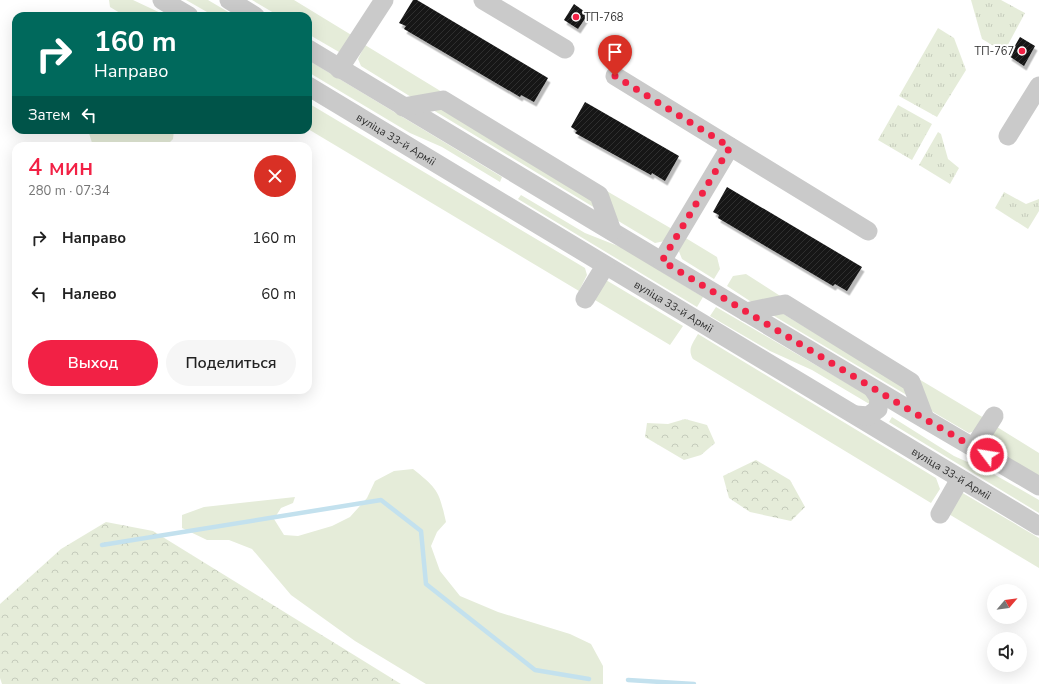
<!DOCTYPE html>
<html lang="ru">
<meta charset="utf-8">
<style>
:root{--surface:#fff;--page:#f6f6f6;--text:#222;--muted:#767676;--accent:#f22145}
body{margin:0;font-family:"Nunito Sans",sans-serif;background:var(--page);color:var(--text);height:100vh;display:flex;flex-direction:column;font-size:15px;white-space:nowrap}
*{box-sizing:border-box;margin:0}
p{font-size:13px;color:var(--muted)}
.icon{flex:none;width:22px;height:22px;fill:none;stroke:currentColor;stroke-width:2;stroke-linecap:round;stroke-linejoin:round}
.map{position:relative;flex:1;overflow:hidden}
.details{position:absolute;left:12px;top:142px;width:300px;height:252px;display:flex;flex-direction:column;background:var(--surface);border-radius:12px;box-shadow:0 4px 16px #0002}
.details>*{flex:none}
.guide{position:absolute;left:12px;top:12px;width:300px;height:122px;border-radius:12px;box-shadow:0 4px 16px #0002;background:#00695c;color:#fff;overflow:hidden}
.needle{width:26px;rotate:61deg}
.fabs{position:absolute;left:987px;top:584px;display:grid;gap:8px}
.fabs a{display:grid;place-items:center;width:40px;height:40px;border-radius:50%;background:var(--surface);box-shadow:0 4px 16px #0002;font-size:20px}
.pin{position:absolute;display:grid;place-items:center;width:34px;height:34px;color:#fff;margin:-41px -17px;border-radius:50% 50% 50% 0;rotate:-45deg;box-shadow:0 0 4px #0007}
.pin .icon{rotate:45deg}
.me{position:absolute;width:44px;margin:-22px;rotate:301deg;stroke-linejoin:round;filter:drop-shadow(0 0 3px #0008)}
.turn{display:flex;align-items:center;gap:14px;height:84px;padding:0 16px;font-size:18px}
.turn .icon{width:52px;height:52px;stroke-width:2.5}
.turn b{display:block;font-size:28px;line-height:34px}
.then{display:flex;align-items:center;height:38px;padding:0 16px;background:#0003;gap:8px;font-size:15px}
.round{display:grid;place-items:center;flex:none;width:42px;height:42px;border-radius:21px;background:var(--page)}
.summary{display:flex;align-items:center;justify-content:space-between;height:68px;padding:0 16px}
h1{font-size:24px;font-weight:600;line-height:30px;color:var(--accent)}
.action{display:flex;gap:8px;margin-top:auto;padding:8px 16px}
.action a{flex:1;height:46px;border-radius:24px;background:var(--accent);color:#fff;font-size:16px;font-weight:600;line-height:46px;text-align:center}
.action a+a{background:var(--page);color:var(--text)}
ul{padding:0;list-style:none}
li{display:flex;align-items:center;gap:12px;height:56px;padding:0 16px}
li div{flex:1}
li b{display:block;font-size:15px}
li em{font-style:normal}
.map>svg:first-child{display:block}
.grass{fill:#e5ecd9}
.forest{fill:url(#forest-crowns)}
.park{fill:url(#park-tufts)}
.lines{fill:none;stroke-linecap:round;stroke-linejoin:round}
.stream{stroke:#c3e1ee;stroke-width:4.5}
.building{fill:url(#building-hatch);filter:url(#shadow)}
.minor{stroke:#cacaca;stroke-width:19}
.route{stroke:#f22145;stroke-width:7;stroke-dasharray:0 12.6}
.poi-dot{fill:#f22145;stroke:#fff;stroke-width:1.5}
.labels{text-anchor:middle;stroke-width:4;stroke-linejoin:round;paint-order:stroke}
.poi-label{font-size:11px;fill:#2d2d2d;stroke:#fff;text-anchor:start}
.street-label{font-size:11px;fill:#2d2d2d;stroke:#fff}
</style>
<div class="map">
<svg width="1039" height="684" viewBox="0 0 1039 684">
<defs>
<pattern id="forest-crowns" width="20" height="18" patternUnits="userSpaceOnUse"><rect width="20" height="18" fill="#e5ecd9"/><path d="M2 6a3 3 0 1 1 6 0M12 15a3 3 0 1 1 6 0" fill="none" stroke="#c5cbbb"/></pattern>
<pattern id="park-tufts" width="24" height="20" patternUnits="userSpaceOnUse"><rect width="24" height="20" fill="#e5ecd9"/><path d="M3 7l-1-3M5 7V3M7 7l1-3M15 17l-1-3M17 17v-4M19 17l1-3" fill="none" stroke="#c5cbbb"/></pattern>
<pattern id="building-hatch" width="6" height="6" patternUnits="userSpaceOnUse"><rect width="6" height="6" fill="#141414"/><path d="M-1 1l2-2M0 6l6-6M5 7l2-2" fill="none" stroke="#2e2e2e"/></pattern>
<filter id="shadow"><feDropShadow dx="2.5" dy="4.5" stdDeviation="0" flood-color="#0004"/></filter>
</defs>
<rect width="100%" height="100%" fill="#fff"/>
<path class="grass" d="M109,0H133L167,16H125L110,7Z
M186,0H208L235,16H214Z
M252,0H294L353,36L348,47L339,52L308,34V16H279Z
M365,45L447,95L416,100L361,66L358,59Z
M308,60L502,177L500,182L442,147L410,133L308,72Z
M308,103L585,268L587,275L579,291L308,129Z
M439,106L596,202L600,211L428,107Z
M88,130H174L173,139L166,146H93Z
M605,190L672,229L665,241L655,243L610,216Z
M521,195L585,233L623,248L703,297L697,307L518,199Z
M684,237L717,257L720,269L714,279L682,259L678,249Z
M746,274L785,299L756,305L727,286L733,276Z
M606,280L683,326L670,345L595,300Z
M716,307L874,399L871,405L812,370L770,351L710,316Z
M780,312L911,391L915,400L769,313Z
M698,334L936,478L940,489L931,503L693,359C687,349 693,343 698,334Z
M917,378L984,418L977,430L969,433L928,409Z
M892,417L954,456L990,472L1039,500V513L889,422Z
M997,427L1039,453V476L993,449L989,440Z
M413,469C438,489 439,491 446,522L437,532L431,546L440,571L460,596L498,612L570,634L591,644L603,666V684H426L355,641L291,595L252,549L229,540H207L182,528V515L204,507L295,497L293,503L281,508L274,519L284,535L298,536L332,526L350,517L367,498L375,481L394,471Z
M961,492L1039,538V568L947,513Z"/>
<path class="forest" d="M685,419L707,425L715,443L701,455L684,460L645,437L647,423L668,424Z
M756,460L790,480L805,507L791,521L750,512L729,498L723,476Z
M106,522L153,531L401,684H2L0,678V604L61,549Z"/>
<path class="park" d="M971,0H1001L1025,13L1004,52L982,39Z
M938,28L954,38L966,70L937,117L899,96Z
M898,105L932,124L912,160L878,140Z
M938,132L941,134L948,159L959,168L950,184L919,165Z
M1004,192L1026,204L1039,199V211L1028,229L995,208Z"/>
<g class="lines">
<path class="stream" d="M102,545L381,500L421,531L426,584L535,670L589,679
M628,680L694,684"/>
</g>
<path class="building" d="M413,0H417L548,78L534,102L521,95L520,97L404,29L406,26L399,23Z
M574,4L588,14L578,29L564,20Z
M1020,37L1035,46L1024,66L1009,56Z
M585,102L679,156L665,181L652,173L651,175L575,133L577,131L571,127Z
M727,187L862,267L847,291L835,284L833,286L718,218L719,215L713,212Z"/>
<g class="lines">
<g class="minor">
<path d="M162,0L189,16"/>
<path d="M229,0L255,16"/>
<path d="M483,0L565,49"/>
<path d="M308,49L906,408L1039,486"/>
<path d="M339,69L384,0"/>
<path d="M615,76L868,231"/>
<path id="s1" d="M308,86L1039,526"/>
<path d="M403,107L443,100L599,195L612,231"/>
<path d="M1008,136L1039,86"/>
<path d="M662,261L730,147"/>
<path d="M585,299L605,266"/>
<path d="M746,312L785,304L911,382L925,419"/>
<path d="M856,415L868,416L878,409L879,398L873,389"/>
<path d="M974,447L994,416"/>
<path d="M940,514L960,479"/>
</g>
</g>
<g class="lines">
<path class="route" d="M615,76L730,147L662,261L906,408L987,455"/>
</g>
<g class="poi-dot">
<circle cx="576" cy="17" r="4"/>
<circle cx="1022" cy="51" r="4"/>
</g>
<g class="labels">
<g class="poi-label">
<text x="584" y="21">ТП-768</text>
<text x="1014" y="55" text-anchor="end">ТП-767</text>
</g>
<g class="street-label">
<text dy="4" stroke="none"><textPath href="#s1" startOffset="103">вуліца 33-й Арміі</textPath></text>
<text dy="4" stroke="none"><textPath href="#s1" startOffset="427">вуліца 33-й Арміі</textPath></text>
<text dy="4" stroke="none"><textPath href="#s1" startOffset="751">вуліца 33-й Арміі</textPath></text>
</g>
</g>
</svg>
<div class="fabs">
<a><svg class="needle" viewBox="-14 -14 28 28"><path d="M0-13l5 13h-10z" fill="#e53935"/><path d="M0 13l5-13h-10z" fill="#767676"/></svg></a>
<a><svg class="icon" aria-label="sound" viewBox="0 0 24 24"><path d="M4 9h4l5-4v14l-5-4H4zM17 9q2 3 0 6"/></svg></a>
</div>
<div class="pin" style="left:615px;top:76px;background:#d93025"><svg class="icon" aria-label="arrive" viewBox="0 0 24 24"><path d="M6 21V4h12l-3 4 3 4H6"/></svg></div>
<svg class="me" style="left:987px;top:455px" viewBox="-20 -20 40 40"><circle r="17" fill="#f22145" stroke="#fff" stroke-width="3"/><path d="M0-11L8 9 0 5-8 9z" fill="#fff"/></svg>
<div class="guide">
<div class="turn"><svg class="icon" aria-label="right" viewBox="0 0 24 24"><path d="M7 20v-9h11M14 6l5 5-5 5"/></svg><div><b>160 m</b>Направо</div></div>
<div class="then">Затем<svg class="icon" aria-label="left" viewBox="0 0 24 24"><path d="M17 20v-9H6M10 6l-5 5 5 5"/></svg></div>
</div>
<section class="details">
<div class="summary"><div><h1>4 мин</h1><p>280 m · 07:34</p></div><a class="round" style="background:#d93025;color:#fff"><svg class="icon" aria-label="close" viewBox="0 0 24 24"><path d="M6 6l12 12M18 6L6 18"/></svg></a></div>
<ul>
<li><svg class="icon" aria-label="right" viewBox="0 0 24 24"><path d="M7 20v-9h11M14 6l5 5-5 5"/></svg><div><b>Направо</b></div><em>160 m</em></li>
<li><svg class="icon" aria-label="left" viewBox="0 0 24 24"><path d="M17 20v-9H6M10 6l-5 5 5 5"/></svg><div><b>Налево</b></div><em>60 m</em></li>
</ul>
<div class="action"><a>Выход</a><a>Поделиться</a></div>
</section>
</div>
